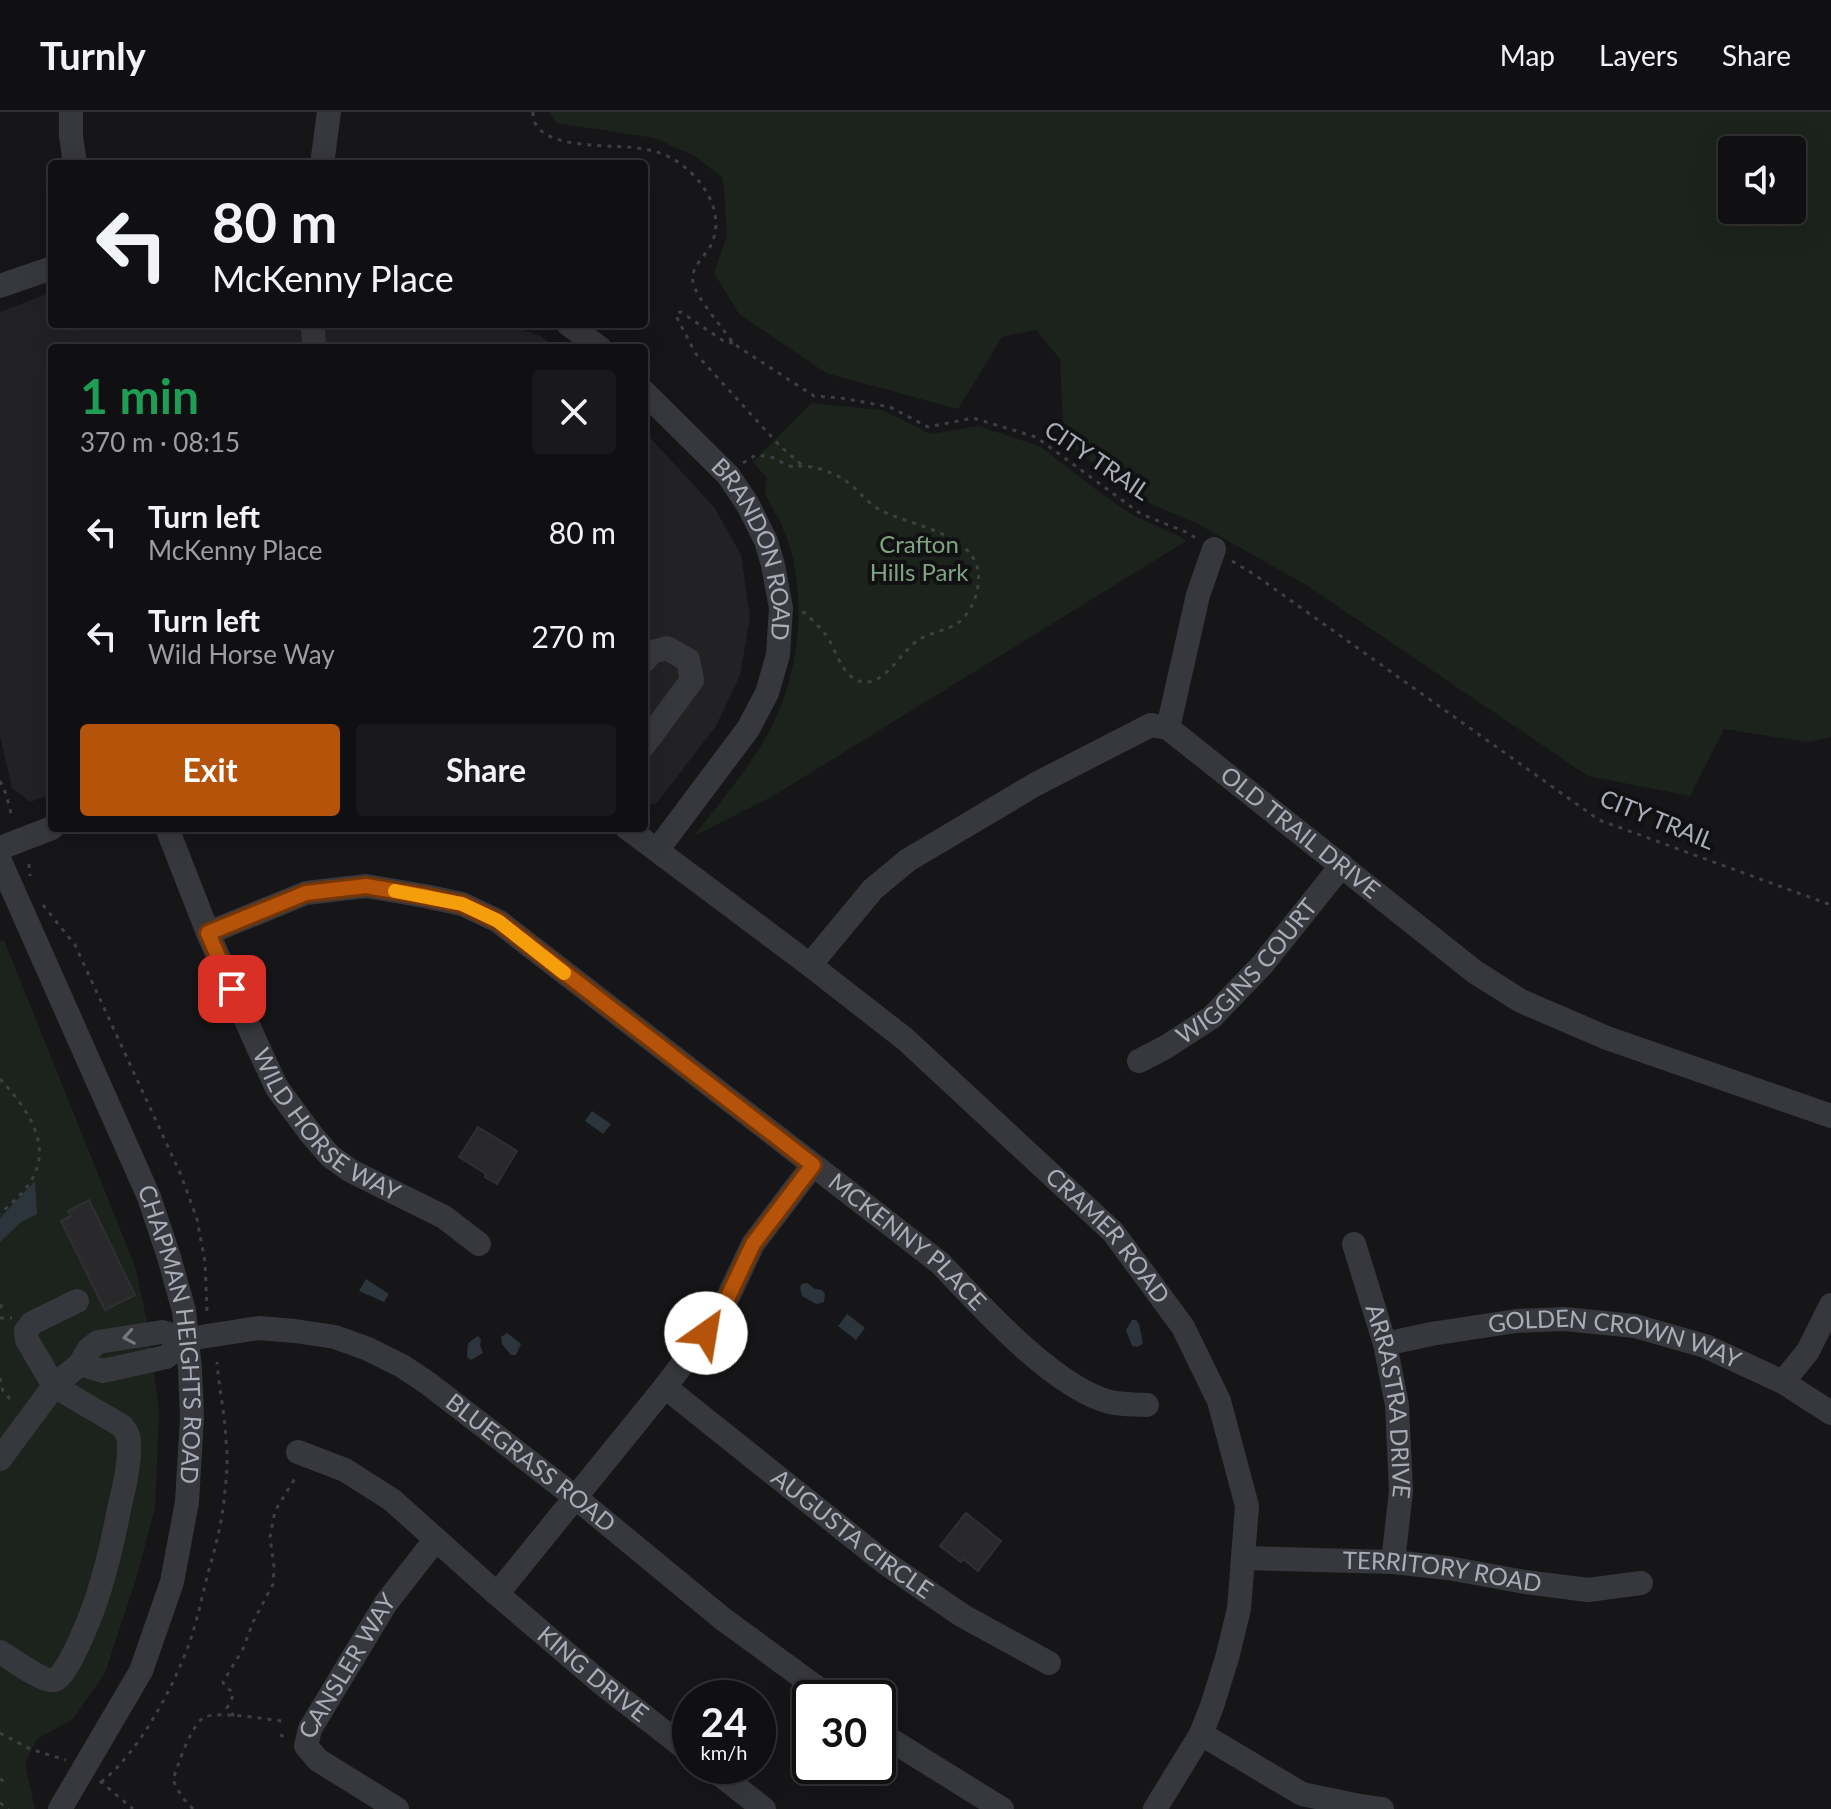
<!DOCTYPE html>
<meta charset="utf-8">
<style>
:root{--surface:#101012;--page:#19191b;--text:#f1f3f6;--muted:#9c9d9f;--line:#303032;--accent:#b45309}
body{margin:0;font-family:Lato,sans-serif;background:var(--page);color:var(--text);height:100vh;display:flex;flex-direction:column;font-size:30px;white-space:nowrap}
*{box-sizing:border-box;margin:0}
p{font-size:26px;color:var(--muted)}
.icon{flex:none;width:44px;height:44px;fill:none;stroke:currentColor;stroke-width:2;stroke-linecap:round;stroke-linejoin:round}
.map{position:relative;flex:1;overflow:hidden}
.sheet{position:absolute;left:48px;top:232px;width:600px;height:488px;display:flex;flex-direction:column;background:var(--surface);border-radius:8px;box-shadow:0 8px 32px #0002,0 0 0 2px var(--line)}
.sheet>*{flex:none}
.banner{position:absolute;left:48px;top:48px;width:600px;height:168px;border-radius:8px;box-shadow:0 8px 32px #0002,0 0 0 2px var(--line);background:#101012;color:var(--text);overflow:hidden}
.buttons{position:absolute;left:1718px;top:24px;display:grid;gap:16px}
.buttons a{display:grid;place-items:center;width:88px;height:88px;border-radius:8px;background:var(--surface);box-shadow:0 8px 32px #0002,0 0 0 2px var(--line);font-size:40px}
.speed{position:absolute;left:672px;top:1568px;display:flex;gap:16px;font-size:40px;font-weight:700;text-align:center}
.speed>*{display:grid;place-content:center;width:104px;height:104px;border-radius:50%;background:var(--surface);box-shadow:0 8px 32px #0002,0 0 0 2px var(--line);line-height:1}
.speed small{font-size:20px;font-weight:400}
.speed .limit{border:4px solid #111;border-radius:12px;background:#fff;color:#111}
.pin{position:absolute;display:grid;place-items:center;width:68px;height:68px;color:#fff;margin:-34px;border-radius:16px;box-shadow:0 4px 12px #0006}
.me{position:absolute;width:88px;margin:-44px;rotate:32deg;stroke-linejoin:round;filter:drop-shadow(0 0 6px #0008)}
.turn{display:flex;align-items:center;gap:28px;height:168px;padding:0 32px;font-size:36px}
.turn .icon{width:104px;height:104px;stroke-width:2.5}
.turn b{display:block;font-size:56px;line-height:68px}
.round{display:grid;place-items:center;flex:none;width:84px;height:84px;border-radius:8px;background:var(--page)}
.head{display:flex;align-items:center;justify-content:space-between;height:136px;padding:0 32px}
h1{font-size:48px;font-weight:700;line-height:60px;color:#1e9e55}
.button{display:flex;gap:16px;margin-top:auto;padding:16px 32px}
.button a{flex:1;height:92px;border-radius:8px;background:var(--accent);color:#fff;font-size:32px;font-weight:700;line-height:92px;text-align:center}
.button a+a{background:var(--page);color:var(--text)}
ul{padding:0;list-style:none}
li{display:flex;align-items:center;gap:24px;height:104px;padding:0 32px}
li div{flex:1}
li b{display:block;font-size:30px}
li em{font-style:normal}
header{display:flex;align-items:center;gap:48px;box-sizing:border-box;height:112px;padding:0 40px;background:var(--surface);border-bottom:2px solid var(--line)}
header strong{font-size:38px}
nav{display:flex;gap:44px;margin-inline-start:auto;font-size:28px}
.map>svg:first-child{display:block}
.built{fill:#222225}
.green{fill:#1c231d;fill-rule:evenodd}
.water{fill:#2c353c}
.building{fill:#29292c;stroke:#303034;stroke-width:2}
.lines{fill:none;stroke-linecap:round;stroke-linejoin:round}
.path{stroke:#3d3f44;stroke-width:3;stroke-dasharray:4 6;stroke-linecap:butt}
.minor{stroke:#37383d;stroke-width:24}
.oneway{stroke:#757881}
.route-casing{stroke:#753606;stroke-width:20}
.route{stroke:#b45309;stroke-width:14}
.slow{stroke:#f59e0b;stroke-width:14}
.labels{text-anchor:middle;stroke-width:8;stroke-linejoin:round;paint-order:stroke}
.street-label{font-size:24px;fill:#a8adb8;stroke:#111113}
.park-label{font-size:24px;fill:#7fa381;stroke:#111113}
</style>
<header>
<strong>Turnly</strong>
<nav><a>Map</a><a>Layers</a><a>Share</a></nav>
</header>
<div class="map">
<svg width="1831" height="1697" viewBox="0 0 1831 1697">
<rect width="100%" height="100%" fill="#161618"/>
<path class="built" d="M52,180V212H505L541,224L558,236H52V682L30,690L12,676L0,624V200Z
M644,319L714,395L741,443L750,505L740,563L716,614L657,691L646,693L644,691Z"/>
<path class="green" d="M549,0H1831V625L1808,630L1724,617L1690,684L1588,664L1308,474L1198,412L1149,391L1058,325L1063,312L1060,247L1036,218L1002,225L958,297L826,261L739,202L714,161L727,124L723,66L696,45L655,26L556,11ZM1792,38V98H1732V38Z
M812,291L882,298L930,322L978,314L1033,332L1041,335L1095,377L1134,404L1183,426L1186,429L773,684L694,724C714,698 735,673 753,646C794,587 807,516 793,446C790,435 786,422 781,411C777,401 766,389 765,378C765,374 766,370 767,366L753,350Z
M4,828L135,1154L148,1214L159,1300L155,1396L136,1467L105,1561L73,1607L37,1627L25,1651L35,1697H0V829Z"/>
<path class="water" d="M592,999L611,1012L603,1022L585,1009Z
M35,1069L37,1102L21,1110L0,1130V1106Z
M366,1167L389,1182L384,1190L359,1179Z
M807,1171L815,1177L822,1178L825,1182L824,1190L816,1192L802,1184L800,1175L802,1172Z
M847,1202L865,1216L856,1228L838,1214Z
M1136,1208L1139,1212L1143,1231L1138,1235L1132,1234L1126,1218L1132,1208Z
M507,1221L521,1232L516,1243H511L502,1232L501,1225Z
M478,1224L481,1228L480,1233L483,1241L471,1248L467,1245L468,1231Z"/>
<path class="building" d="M478,1015L517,1039L497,1072L485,1065L486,1062L459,1045Z
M89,1088L135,1183L105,1198L61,1109L71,1104L68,1099Z
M966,1401L1001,1429L978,1459L963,1447L961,1450L940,1434Z"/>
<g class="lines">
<path class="path" d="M533,0C532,41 616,31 644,37C656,39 667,43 678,50C704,68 726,101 711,133C705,145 690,155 693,170C696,186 723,216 733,231L740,236L814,284L841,286L890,295L928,315L973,306L1036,325L1141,402L1186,420L1196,426
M733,231L725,230L681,200L677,201L676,204L696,242L780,334L803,354
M743,351L756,343C762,344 768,344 774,346C779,348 784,353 790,354C797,356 795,354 802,354C814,354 832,360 843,367C856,375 866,390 880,398C912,415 986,422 978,473C977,486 969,502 959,510C947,519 932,520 920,527C902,537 886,573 863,570C842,567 836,537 826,523C820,515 812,508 805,501L800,499
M1232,449L1255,463L1599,708L1831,793
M0,669L6,682L11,701
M29,752L30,764
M43,793L75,833L181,1063L197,1107L205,1150L207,1199
M0,967C25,994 54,1032 31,1069C23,1082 10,1092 0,1102
M0,1196L4,1189
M0,1206H12
M0,1266L3,1279L14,1292
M234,1604L227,1596L233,1584V1580L224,1574L223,1570L243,1537L253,1510L273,1472L274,1455L270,1425L275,1399L297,1363
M0,1621L30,1637L66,1648
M280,1623L288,1626
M0,1667L7,1671
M100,1669L133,1697
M101,1670C138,1642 173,1576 189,1532C197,1509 202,1485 208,1461C216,1434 223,1406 225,1378C227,1362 228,1345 226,1329C225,1302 219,1277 217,1250
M0,1691L9,1697
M193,1697L182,1685L173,1668C177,1655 192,1610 205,1605C219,1599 264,1607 282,1609"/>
<g class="minor">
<path d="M71,0V24L75,52"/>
<path d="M322,52L329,0"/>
<path d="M0,174L52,156"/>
<path d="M313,212L314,236"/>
<path d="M568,212L600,236"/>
<path id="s1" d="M644,280L728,363L748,393L766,429L773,453L781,496L778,543L767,581L748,617L658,737"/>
<path d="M644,549L652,540L667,536L688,548L692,568L644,633"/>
<path d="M1168,616L1198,483L1214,437"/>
<path id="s2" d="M167,716L208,821L257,933L277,976L311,1022L330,1044L351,1059L444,1105L479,1132"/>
<path id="s3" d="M627,716L810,853L905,927L1113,1120L1183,1215L1219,1289L1247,1394L1239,1497L1227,1546L1212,1594L1201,1622L1155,1697"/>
<path d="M0,736L52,716"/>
<path id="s4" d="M0,749L149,1085L169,1145L184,1199L190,1257L192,1306L187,1390L172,1470L141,1559L60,1697"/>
<path id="s5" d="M208,821L306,781L366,774L425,784L462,792L498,809L940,1151C980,1193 1054,1276 1110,1290C1122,1293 1136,1292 1147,1293"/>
<path id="s6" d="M810,853L873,777L908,748L1036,672L1151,613L1168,616L1475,860L1521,889L1607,926L1831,1004"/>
<path id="s7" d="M1139,949L1166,935L1212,905L1262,853L1342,753"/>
<path id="s8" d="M1354,1132L1385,1232L1397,1293L1401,1379L1393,1450"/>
<path id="s9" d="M1385,1232L1431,1222L1516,1209L1564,1207L1635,1214L1705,1234L1783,1270L1831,1301"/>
<path d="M80,1252L103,1259L166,1245L188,1227"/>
<path d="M1783,1270L1808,1239L1831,1193"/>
<path id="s10" d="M665,1275L884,1450L963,1504L1049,1551"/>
<path id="s11" d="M298,1340L345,1358L392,1388L497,1482L600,1570L690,1640"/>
<path id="s12" d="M0,1347L54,1274L80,1252L89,1237L98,1230L162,1220L188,1227L259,1216L295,1219L335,1225L368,1237L402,1254L429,1272L575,1385L723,1507L831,1586"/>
<path id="s13" d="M1243,1446L1393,1450L1448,1456L1525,1470L1588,1478L1641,1471"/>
<path d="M497,1482L665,1275L706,1221L728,1185L753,1132L813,1053"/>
<path d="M0,1540C11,1546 42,1570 54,1568C68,1566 96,1491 100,1476C108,1450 114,1424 119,1397C124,1376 130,1352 129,1330C129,1323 126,1319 122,1314L54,1274L27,1228L26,1219L32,1211L77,1189"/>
<path d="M878,1620L1002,1697"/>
<path d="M1201,1622L1302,1682L1355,1693L1382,1697"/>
<path d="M709,1654L764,1697"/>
<path id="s14" d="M397,1697L318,1648L306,1634L310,1617L386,1491L436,1427"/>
</g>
</g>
<defs><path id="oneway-chevron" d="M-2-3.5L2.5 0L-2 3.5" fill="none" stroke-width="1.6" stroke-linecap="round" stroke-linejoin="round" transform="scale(2)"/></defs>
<use class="oneway" href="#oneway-chevron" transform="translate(129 1225) rotate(170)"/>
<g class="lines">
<g class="route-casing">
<path id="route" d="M232,877L208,821L306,781L366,774L425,784L462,792L498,809L813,1053L753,1132L728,1185L706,1221"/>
</g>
<use href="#route" class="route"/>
<path class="slow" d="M395,779L462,792L498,809L564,861"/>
</g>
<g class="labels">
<g class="street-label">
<text transform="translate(1097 349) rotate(34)" y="8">CITY TRAIL</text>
<text dy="8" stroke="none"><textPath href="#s1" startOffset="198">BRANDON ROAD</textPath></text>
<text transform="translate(1657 708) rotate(22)" y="8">CITY TRAIL</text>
<text dy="8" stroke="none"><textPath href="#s6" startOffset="608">OLD TRAIL DRIVE</textPath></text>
<text dy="8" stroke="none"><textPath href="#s7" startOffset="142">WIGGINS COURT</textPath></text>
<text dy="8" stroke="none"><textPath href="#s2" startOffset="344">WILD HORSE WAY</textPath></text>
<text dy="8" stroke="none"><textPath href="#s3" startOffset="632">CRAMER ROAD</textPath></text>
<text dy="8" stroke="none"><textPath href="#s5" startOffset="824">MCKENNY PLACE</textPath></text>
<text dy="8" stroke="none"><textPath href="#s4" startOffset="508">CHAPMAN HEIGHTS ROAD</textPath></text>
<text dy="8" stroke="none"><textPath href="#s9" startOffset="234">GOLDEN CROWN WAY</textPath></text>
<text dy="8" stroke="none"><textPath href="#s8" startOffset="162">ARRASTRA DRIVE</textPath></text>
<text dy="8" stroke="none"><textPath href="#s12" startOffset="628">BLUEGRASS ROAD</textPath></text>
<text dy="8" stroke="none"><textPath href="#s10" startOffset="238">AUGUSTA CIRCLE</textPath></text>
<text dy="8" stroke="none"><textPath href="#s13" startOffset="200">TERRITORY ROAD</textPath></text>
<text dy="8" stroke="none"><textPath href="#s14" startOffset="202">CANSLER WAY</textPath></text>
<text dy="8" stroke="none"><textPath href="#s11" startOffset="372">KING DRIVE</textPath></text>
</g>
<g class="park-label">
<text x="919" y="441">Crafton<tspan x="919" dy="28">Hills Park</tspan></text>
</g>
</g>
</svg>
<div class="buttons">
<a><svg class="icon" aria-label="sound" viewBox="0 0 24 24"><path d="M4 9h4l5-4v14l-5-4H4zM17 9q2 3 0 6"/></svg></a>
</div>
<div class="speed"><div>24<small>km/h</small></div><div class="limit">30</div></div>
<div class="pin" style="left:232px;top:877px;background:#d93025"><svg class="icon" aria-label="arrive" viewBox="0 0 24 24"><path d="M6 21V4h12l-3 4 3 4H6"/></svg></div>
<svg class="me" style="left:706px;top:1221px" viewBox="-20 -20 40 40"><circle r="19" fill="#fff"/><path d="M0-13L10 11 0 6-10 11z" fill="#b45309"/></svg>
<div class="banner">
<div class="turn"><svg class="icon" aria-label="left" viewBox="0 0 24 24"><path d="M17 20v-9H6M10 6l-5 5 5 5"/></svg><div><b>80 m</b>McKenny Place</div></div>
</div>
<section class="sheet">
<div class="head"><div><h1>1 min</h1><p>370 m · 08:15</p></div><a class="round"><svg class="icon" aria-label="close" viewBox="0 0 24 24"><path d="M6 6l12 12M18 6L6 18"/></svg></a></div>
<ul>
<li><svg class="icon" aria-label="left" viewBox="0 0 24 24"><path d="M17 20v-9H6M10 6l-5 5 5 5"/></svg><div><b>Turn left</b><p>McKenny Place</p></div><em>80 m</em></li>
<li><svg class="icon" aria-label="left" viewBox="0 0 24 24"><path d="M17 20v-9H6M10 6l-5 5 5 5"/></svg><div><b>Turn left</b><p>Wild Horse Way</p></div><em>270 m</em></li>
</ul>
<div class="button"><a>Exit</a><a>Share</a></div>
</section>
</div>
